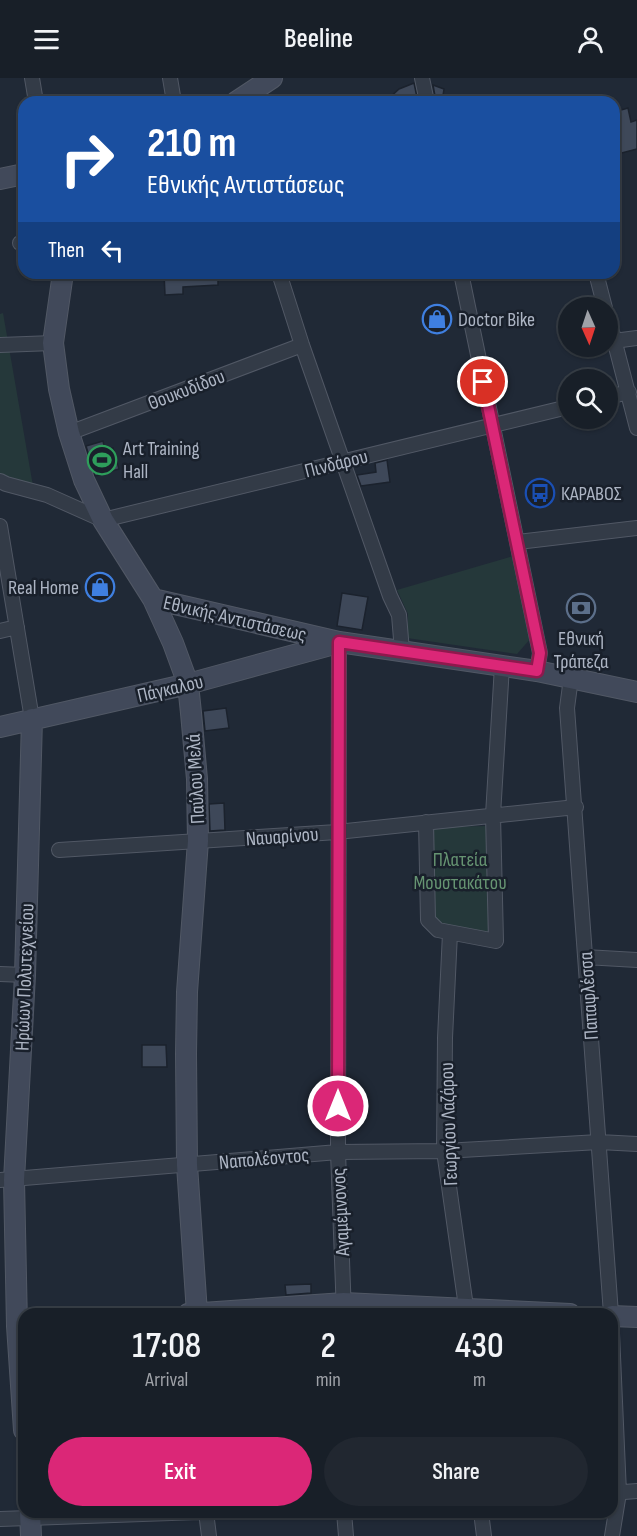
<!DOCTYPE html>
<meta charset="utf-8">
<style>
:root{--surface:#181f28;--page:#212730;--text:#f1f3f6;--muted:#9fa2a8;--line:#363d45;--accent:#db2777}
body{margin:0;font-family:"Sofia Sans Condensed",sans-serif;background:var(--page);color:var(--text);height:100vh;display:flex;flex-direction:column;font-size:22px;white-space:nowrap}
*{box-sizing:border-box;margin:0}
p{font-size:20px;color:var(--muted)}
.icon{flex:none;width:33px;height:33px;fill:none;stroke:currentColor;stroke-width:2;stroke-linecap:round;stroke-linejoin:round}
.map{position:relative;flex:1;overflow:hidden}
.side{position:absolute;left:18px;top:1230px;width:600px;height:210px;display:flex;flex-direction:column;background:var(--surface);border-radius:18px;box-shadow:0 2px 4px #0004,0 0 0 2px var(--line)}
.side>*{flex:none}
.banner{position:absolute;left:18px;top:18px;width:602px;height:183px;border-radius:18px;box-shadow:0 2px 4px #0004,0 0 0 2px var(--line);background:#1a4fa0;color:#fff;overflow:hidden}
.needle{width:39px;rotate:177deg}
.tools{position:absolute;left:558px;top:219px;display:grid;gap:12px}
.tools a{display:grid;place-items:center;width:60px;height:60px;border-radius:50%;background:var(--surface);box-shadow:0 2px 4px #0004,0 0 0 2px var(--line);font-size:30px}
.pin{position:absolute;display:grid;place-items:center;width:51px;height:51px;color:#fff;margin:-26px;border:3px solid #fff;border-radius:50%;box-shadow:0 2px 6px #0007}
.me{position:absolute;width:66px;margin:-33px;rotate:0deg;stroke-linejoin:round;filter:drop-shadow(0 0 4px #0008)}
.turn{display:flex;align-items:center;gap:21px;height:126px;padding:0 30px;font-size:27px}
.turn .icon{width:78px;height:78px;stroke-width:2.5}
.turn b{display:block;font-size:42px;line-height:51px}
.then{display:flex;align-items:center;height:57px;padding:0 30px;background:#0003;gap:12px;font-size:22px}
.eta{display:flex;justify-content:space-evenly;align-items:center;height:102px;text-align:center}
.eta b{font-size:36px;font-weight:600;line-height:42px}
.button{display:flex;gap:12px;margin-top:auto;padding:12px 30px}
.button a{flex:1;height:69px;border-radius:36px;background:var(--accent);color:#fff;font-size:24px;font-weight:600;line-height:69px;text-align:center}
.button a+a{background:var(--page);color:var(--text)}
header{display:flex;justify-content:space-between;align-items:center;height:78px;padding:0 30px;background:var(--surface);font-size:27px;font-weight:600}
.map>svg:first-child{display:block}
.green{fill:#25383a}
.building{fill:#3e4859;stroke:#1b222d;stroke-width:1.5}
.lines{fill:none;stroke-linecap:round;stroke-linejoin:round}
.street-casing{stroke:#515865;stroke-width:16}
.secondary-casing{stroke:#515865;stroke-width:22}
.street{stroke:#333b47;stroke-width:14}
.secondary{stroke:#41495a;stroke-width:20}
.route-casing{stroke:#8e194d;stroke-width:15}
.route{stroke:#db2777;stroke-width:10}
.labels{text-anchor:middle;stroke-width:5;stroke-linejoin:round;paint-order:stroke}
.poi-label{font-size:20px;fill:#adb5c4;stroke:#19202b;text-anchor:start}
.street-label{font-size:20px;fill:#adb5c4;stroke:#19202b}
.park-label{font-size:20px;fill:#669472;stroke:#19202b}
</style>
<header><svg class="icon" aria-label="menu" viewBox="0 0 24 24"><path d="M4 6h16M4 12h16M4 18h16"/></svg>Beeline<svg class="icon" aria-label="person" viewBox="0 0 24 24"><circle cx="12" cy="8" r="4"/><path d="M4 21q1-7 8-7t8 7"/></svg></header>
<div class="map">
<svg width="637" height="1458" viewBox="0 0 637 1458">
<rect width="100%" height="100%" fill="#202936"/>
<path class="green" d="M3,235L33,408L0,405V236Z
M513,478L531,560L517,576L407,560L408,536L397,512Z
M489,748L490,856L442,847L430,837L432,749Z"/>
<path class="building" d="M414,5L418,24H385L399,11Z
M433,7L444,11L442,24H436Z
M628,30L631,44L637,42V71L614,77V34Z
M164,195H218V207L183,209V216L165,217Z
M103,363L105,372L113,370L119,391L95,398L86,368Z
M387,382L390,404L361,408L357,397L376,394L375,385Z
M342,515L368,519L362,552L337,548Z
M226,630L229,650L205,653L203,633Z
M224,725L225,752L210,753L209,726Z
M142,967H166L167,989H142Z
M311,1206V1215L286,1217L285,1207Z"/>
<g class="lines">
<g class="street-casing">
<path id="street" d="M32,0L36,24
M170,0L174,24
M422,0L427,24
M20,165H24
M279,195L302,267L390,518L399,537L402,573
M461,195L540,575L537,593
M596,195L605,230
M608,238L637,350
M614,263L637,260
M0,267L53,265
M608,319L629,314
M69,355L302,267
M0,403L6,406L47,417L103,442L568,329
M0,448L32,641
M518,464L637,450
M0,553L17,549
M339,564L338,1074L344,1236
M571,600L567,630L611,1236
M426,744L428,842L438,852L496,863L493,737L502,588
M59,772L337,754L576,729
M450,855L445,960L444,1073L467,1236
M585,879L637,882
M0,896L25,897
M0,1102L338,1074L444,1073L599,1064L637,1066
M612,1415L637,1413
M206,1434L209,1458
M344,1434L346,1458
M481,1434L484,1458
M0,1441L200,1434
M612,1458L619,1415L612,1255"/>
</g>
<g class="secondary-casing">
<path id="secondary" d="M236,24L272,0
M0,101L24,96
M63,195L53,265L59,311L69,355L84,402L103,442L153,521L173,565L188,606L191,635L197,701L198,763L187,914L186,976L187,1087L197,1235
M153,521L339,564L537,593L637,614
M0,649L188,606L338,565
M188,1236L344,1225L570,1236
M612,1238L637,1239
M24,1352L17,1248L14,1102L25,897L32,641
M30,1434L31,1458"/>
</g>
<use href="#street" class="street"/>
<use href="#secondary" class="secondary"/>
</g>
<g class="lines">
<g class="route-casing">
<path id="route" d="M338,1028L339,564L537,593L540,575L483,304"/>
</g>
<use href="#route" class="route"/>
</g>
<defs>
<g id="shop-ring" transform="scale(1.5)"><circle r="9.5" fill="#19202b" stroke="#3f7fe0" stroke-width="1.5"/><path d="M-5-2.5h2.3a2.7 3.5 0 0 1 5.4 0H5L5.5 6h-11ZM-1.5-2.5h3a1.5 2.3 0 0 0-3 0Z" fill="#3f7fe0"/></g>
<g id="stadium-ring" transform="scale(1.5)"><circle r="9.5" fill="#19202b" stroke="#2e9e5b" stroke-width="1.5"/><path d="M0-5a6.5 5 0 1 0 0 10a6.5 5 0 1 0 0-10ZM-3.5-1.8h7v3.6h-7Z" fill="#2e9e5b"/></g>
<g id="bus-ring" transform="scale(1.5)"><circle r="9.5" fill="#19202b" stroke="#1a4fb4" stroke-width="1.5"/><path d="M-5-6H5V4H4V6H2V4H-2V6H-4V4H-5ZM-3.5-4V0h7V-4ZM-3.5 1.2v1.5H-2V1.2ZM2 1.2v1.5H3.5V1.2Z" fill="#1a4fb4"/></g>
<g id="bank-ring" transform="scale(1.5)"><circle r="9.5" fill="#19202b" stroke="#5c6f8a" stroke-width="1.5"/><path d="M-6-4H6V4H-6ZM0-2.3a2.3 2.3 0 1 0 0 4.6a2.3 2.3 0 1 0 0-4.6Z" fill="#5c6f8a"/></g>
</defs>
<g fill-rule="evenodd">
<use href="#shop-ring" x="437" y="241"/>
<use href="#stadium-ring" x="102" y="382"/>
<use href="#bus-ring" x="540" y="415"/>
<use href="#shop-ring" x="100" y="509"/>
<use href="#bank-ring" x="581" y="530"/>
</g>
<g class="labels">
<g class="poi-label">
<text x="458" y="248">Doctor Bike</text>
<text x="123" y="377">Art Training<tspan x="123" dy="23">Hall</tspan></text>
<text x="561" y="422">ΚΑΡΑΒΟΣ</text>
<text x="79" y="516" text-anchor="end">Real Home</text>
<text x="581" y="567" text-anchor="middle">Εθνική<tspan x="581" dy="23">Τράπεζα</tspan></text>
</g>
<g class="street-label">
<text transform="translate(186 311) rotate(-21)" y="7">Θουκυδίδου</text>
<text transform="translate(336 385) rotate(-14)" y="7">Πινδάρου</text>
<text transform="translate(235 540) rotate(13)" y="7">Εθνικής Αντιστάσεως</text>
<text transform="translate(170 610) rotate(-13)" y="7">Πάγκαλου</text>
<text transform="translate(195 701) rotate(-93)" y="7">Παύλου Μελά</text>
<text transform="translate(282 758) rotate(-4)" y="7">Ναυαρίνου</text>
<text transform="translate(24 899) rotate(-88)" y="7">Ηρώων Πολυτεχνείου</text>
<text transform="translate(588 918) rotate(-94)" y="7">Παπαφλέσσα</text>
<text transform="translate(448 1046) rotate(-92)" y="7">Γεωργίου Λαζάρου</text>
<text transform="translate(264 1080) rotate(-5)" y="7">Ναπολέοντος</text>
<text transform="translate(340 1134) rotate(-93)" y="7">Αγαμέμνονος</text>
</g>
<g class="park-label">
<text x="460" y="788">Πλατεία<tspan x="460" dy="23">Μουστακάτου</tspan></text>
</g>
</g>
</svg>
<div class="tools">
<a><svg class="needle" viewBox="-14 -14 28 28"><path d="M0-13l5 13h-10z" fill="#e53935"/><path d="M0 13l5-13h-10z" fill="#9fa2a8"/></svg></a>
<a><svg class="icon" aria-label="search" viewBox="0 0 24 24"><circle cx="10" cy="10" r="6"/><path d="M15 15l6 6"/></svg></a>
</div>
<div class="pin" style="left:483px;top:304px;background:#d93025"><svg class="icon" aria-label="arrive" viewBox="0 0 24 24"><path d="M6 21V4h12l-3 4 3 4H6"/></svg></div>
<svg class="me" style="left:338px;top:1028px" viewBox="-20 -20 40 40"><circle r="17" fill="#db2777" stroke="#fff" stroke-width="3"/><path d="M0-11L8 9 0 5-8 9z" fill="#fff"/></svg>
<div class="banner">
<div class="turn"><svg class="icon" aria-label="right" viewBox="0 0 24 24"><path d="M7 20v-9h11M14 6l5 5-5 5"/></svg><div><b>210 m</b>Εθνικής Αντιστάσεως</div></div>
<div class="then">Then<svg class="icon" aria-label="left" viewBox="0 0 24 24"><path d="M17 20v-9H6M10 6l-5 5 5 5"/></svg></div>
</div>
<section class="side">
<div class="eta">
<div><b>17:08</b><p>Arrival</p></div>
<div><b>2</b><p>min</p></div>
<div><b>430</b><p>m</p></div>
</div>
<div class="button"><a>Exit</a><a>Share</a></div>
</section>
</div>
